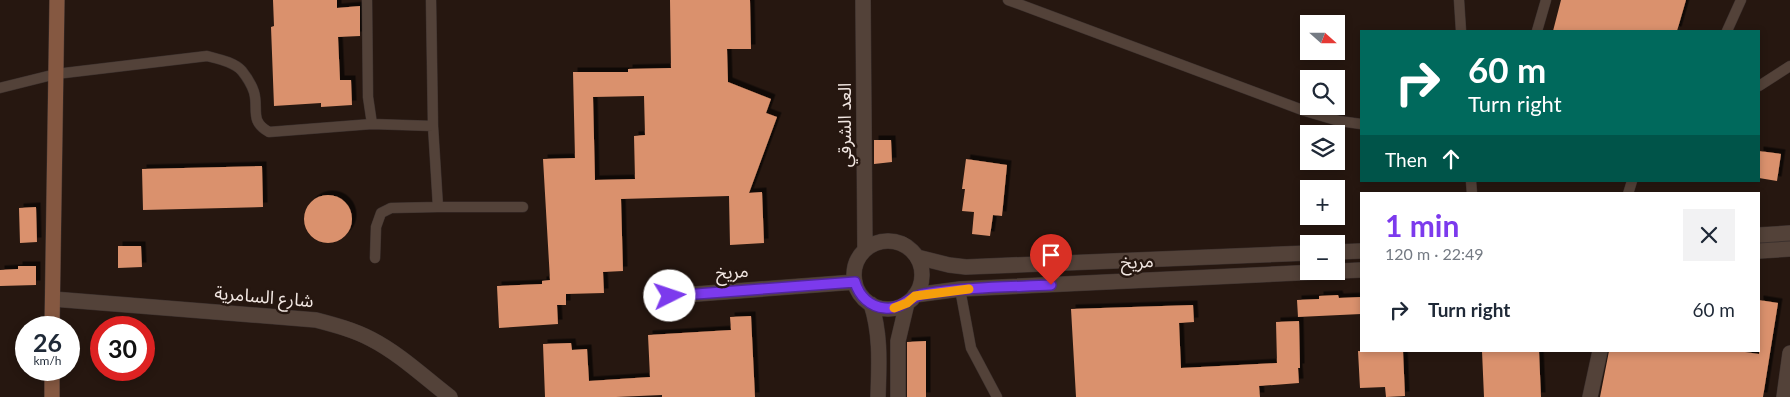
<!DOCTYPE html>
<meta charset="utf-8">
<style>
:root{--surface:#fff;--page:#f2f2f3;--text:#1f2937;--muted:#747a83;--accent:#7c3aed}
body{margin:0;font-family:Lato,"Noto Sans Arabic",sans-serif;background:var(--page);color:var(--text);height:100vh;display:flex;flex-direction:column;font-size:19px;white-space:nowrap}
*{box-sizing:border-box;margin:0}
p{font-size:16px;color:var(--muted)}
.icon{flex:none;width:28px;height:28px;fill:none;stroke:currentColor;stroke-width:2;stroke-linecap:round;stroke-linejoin:round}
.map{position:relative;flex:1;overflow:hidden}
.drawer{position:absolute;left:1360px;top:192px;width:400px;height:160px;display:flex;flex-direction:column;background:var(--surface);border-radius:0px;box-shadow:0 2px 8px #0003}
.drawer>*{flex:none}
.hud{position:absolute;left:1360px;top:30px;width:400px;height:152px;border-radius:0px;box-shadow:0 2px 8px #0003;background:#00695c;color:#fff;overflow:hidden}
.needle{width:32px;rotate:111deg}
.tools{position:absolute;left:1300px;top:15px;display:grid;gap:10px}
.tools a{display:grid;place-items:center;width:45px;height:45px;border-radius:0px;background:var(--surface);box-shadow:0 2px 8px #0003;font-size:25px}
.speed{position:absolute;left:15px;top:316px;display:flex;gap:10px;font-size:25px;font-weight:700;text-align:center}
.speed>*{display:grid;place-content:center;width:65px;height:65px;border-radius:50%;background:var(--surface);box-shadow:0 2px 8px #0003;line-height:1}
.speed small{font-size:12px;font-weight:400}
.speed .limit{border:8px solid #d22;background:#fff;color:#111}
.pin{position:absolute;display:grid;place-items:center;width:42px;height:42px;color:#fff;margin:-51px -21px;border-radius:50% 50% 50% 0;rotate:-45deg;box-shadow:0 0 5px #0007}
.pin .icon{rotate:45deg}
.me{position:absolute;width:55px;margin:-28px;rotate:86deg;stroke-linejoin:round;filter:drop-shadow(0 0 4px #0008)}
.turn{display:flex;align-items:center;gap:18px;height:105px;padding:0 25px;font-size:22px}
.turn .icon{width:65px;height:65px;stroke-width:2.5}
.turn b{display:block;font-size:35px;line-height:42px}
.then{display:flex;align-items:center;height:48px;padding:0 25px;background:#0003;gap:10px;font-size:19px}
.round{display:grid;place-items:center;flex:none;width:52px;height:52px;border-radius:0px;background:var(--page)}
.overview{display:flex;align-items:center;justify-content:space-between;height:85px;padding:0 25px}
h1{font-size:30px;font-weight:700;line-height:38px;color:var(--accent)}
ul{padding:0;list-style:none}
li{display:flex;align-items:center;gap:15px;height:65px;padding:0 25px}
li div{flex:1}
li b{display:block;font-size:19px}
li em{font-style:normal}
.map>svg:first-child{display:block}
.building{fill:#da916d;fill-rule:evenodd;filter:url(#shadow)}
.lines{fill:none;stroke-linecap:round;stroke-linejoin:round}
.lane-casing{stroke:#3c312e;stroke-width:11}
.street-casing{stroke:#3c312e;stroke-width:16}
.secondary-casing{stroke:#3c312e;stroke-width:16}
.lane{stroke:#534239;stroke-width:10}
.street{stroke:#534239;stroke-width:15}
.secondary{stroke:#855841;stroke-width:15}
.route-casing{stroke:#51269a;stroke-width:12}
.route{stroke:#7c3aed;stroke-width:9}
.slow{stroke:#f59e0b;stroke-width:9}
.labels{text-anchor:middle;stroke-width:5;stroke-linejoin:round;paint-order:stroke}
.street-label{font-size:18px;fill:#f2e7e2;stroke:#261710}
</style>
<div class="map">
<svg width="1790" height="397" viewBox="0 0 1790 397">
<defs>
<filter id="shadow"><feDropShadow dx="4.5" dy="-4.5" stdDeviation="0" flood-color="#0009"/></filter>
</defs>
<rect width="100%" height="100%" fill="#261710"/>
<path class="building" d="M273,0H337V8L360,6V36L338,37L340,80H351L352,105L321,107V103L274,106L271,27L274,26Z
M670,0H750L751,49H727L728,82L771,99L766,113L777,117L749,193L762,192L764,243L730,245L729,196L621,199L623,271L603,272L604,293L566,294V305H557L558,324L499,328L497,286L542,284V281L550,280L543,159L575,158L573,72H628V69L671,68ZM644,96L645,135L634,136L635,179L595,180L593,97Z
M1561,0H1686L1677,31H1553Z
M874,140H891L892,162L874,164Z
M1759,151L1781,154L1777,181L1759,178Z
M966,159L1007,165L1002,216L993,215L990,236L972,234L974,212L962,211L965,189H962Z
M262,166L263,207L143,210L142,169Z
M304 219a24 24 0 1 1 48 0a24 24 0 1 1-48 0Z
M36,207L37,242L20,243L19,208Z
M118,246H141L142,267L118,268Z
M18,266H36V285L0,286V270L18,269Z
M1338,295L1339,298L1361,297V314L1298,317L1297,300L1319,299V296Z
M1759,300L1778,303L1763,397H1600L1609,351H1738L1759,354Z
M1193,305L1194,322L1179,323L1181,368L1277,363L1276,322L1299,321L1300,368H1298L1299,383L1259,386L1260,397H1076L1071,309Z
M751,316L755,397H662V395L616,397H545L543,344L571,343L572,350L587,349L589,381L650,377L648,335L731,330L730,317Z
M926,341V397H907V342Z
M1358,351H1403L1405,396L1386,397L1385,387L1360,388Z
M1482,351H1539L1541,397H1484Z"/>
<g class="lines">
<g class="lane-casing">
<path id="lane" d="M367,0L368,97L372,124
M1008,0L1305,111L1339,121L1361,124
M1459,0L1461,31
M1537,31L1546,0
M1727,31L1741,0
M1759,86L1790,66
M0,88L56,74L207,56C218,59 234,62 242,71C246,76 252,86 254,92C259,109 249,121 269,132L372,124L433,126L431,0
M1471,181L1472,194
M1628,194L1632,181
M438,207H523
M375,258L376,227L381,213L391,208L438,207L433,126
M960,289L971,348L997,397"/>
</g>
<g class="street-casing">
<path id="street" d="M863,0L865,250
M1759,235L1790,233
M854 275a34 34 0 1 1 68 0a34 34 0 1 1-68 0Z
M1759,251L1790,249
M1336,252L1361,251
M917,257L949,265L966,267L1309,253
M915,295L960,289L1361,270
M670,296L855,282
M53,299L316,320C335,325 354,330 371,339C400,354 424,377 450,397
M871,304C881,334 879,365 878,397
M898,397V341L907,303
M1590,397L1600,351
M1784,397L1790,353"/>
</g>
<g class="secondary-casing">
<path id="secondary" d="M52,328L57,0
M52,397V370"/>
</g>
<use href="#lane" class="lane"/>
<use href="#street" class="street"/>
<use href="#secondary" class="secondary"/>
</g>
<g class="lines">
<g class="route-casing">
<path id="route" d="M670,296L855,282C859,296 870,307 885,308C902,310 909,296 924,294C966,287 1009,287 1051,285"/>
</g>
<use href="#route" class="route"/>
<path class="slow" d="M894,308L907,303L915,296L969,289"/>
</g>
<g class="labels">
<g class="street-label">
<text transform="translate(845 125) rotate(-90)" y="6">العد الشرقي</text>
<text transform="translate(1137 262) rotate(-3)" y="6">مريخ</text>
<text transform="translate(732 272) rotate(-4)" y="6">مريخ</text>
<text transform="translate(264 297) rotate(5)" y="6">شارع السامرية</text>
</g>
</g>
</svg>
<div class="tools">
<a><svg class="needle" viewBox="-14 -14 28 28"><path d="M0-13l5 13h-10z" fill="#e53935"/><path d="M0 13l5-13h-10z" fill="#747a83"/></svg></a>
<a><svg class="icon" aria-label="search" viewBox="0 0 24 24"><circle cx="10" cy="10" r="6"/><path d="M15 15l6 6"/></svg></a>
<a><svg class="icon" aria-label="layers" viewBox="0 0 24 24"><path d="M12 4l9 5-9 5-9-5zM3 14l9 5 9-5"/></svg></a>
<a>+</a>
<a>−</a>
</div>
<div class="speed"><div>26<small>km/h</small></div><div class="limit">30</div></div>
<div class="pin" style="left:1051px;top:285px;background:#d93025"><svg class="icon" aria-label="arrive" viewBox="0 0 24 24"><path d="M6 21V4h12l-3 4 3 4H6"/></svg></div>
<svg class="me" style="left:670px;top:296px" viewBox="-20 -20 40 40"><circle r="19" fill="#fff"/><path d="M0-13L10 11 0 6-10 11z" fill="#7c3aed"/></svg>
<div class="hud">
<div class="turn"><svg class="icon" aria-label="right" viewBox="0 0 24 24"><path d="M7 20v-9h11M14 6l5 5-5 5"/></svg><div><b>60 m</b>Turn right</div></div>
<div class="then">Then<svg class="icon" aria-label="ahead" viewBox="0 0 24 24"><path d="M12 20V5M6 11l6-6 6 6"/></svg></div>
</div>
<section class="drawer">
<div class="overview"><div><h1>1 min</h1><p>120 m · 22:49</p></div><a class="round"><svg class="icon" aria-label="close" viewBox="0 0 24 24"><path d="M6 6l12 12M18 6L6 18"/></svg></a></div>
<ul>
<li><svg class="icon" aria-label="right" viewBox="0 0 24 24"><path d="M7 20v-9h11M14 6l5 5-5 5"/></svg><div><b>Turn right</b></div><em>60 m</em></li>
</ul>
</section>
</div>
